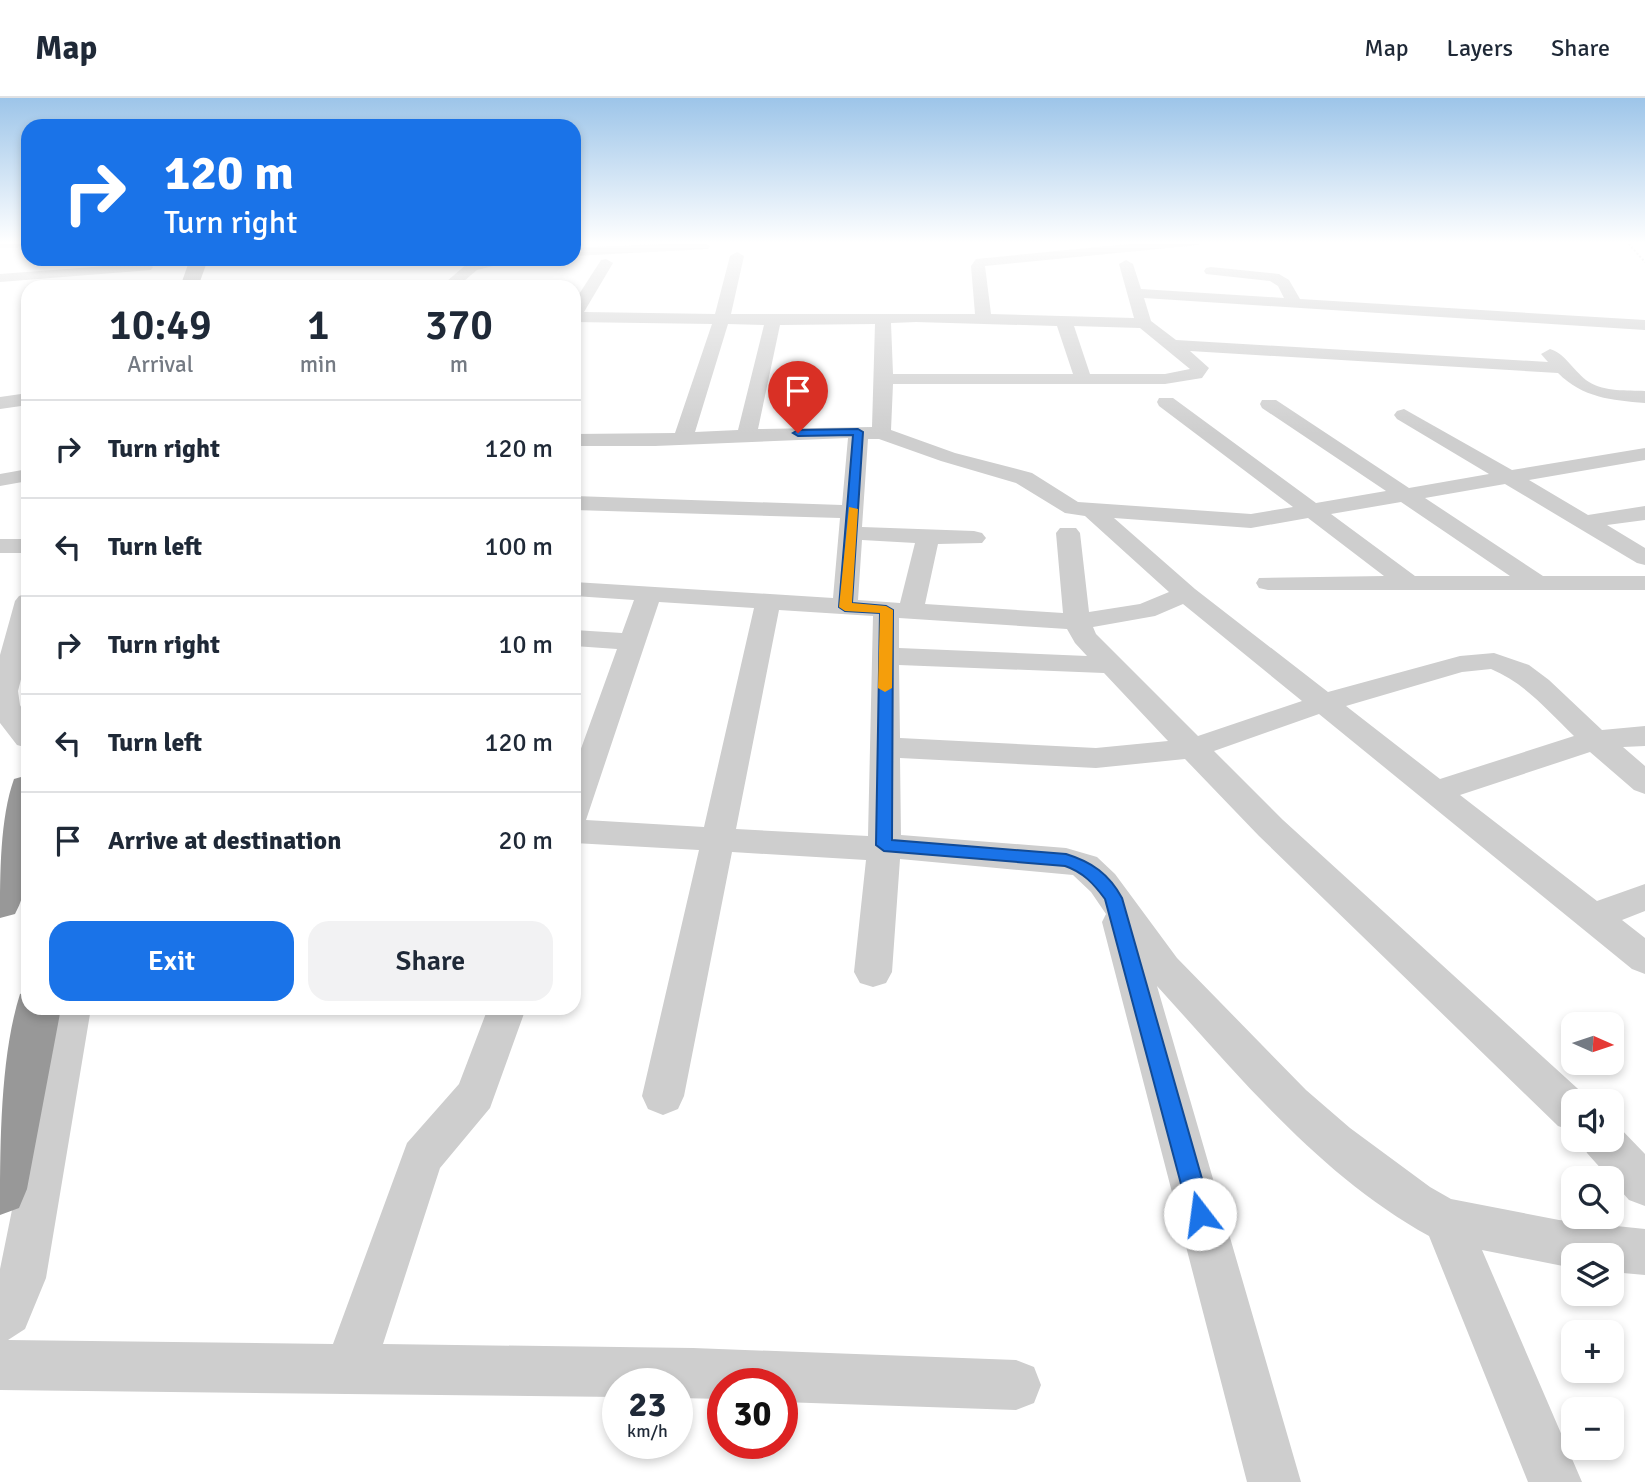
<!DOCTYPE html>
<meta charset="utf-8">
<style>
:root{--surface:#fff;--page:#f2f2f3;--text:#1f2937;--muted:#747a83;--line:#e0e1e3;--accent:#1a73e8}
body{margin:0;font-family:Signika,sans-serif;background:var(--page);color:var(--text);height:100vh;display:flex;flex-direction:column;font-size:26px;white-space:nowrap}
*{box-sizing:border-box;margin:0}
p{font-size:23px;color:var(--muted)}
.icon{flex:none;width:38px;height:38px;fill:none;stroke:currentColor;stroke-width:2;stroke-linecap:round;stroke-linejoin:round}
.map{position:relative;flex:1;overflow:hidden}
.side{position:absolute;left:21px;top:182px;width:560px;height:735px;display:flex;flex-direction:column;background:var(--surface);border-radius:21px;box-shadow:0 4px 10px #0003}
.side>*{flex:none}
.top-card{position:absolute;left:21px;top:21px;width:560px;height:147px;border-radius:21px;box-shadow:0 4px 10px #0003;background:#1a73e8;color:#fff;overflow:hidden}
.needle{width:46px;rotate:93deg}
.buttons{position:absolute;left:1561px;top:914px;display:grid;gap:14px}
.buttons a{display:grid;place-items:center;width:63px;height:63px;border-radius:14px;background:var(--surface);box-shadow:0 4px 10px #0003;font-size:35px}
.speed{position:absolute;left:602px;top:1270px;display:flex;gap:14px;font-size:35px;font-weight:700;text-align:center}
.speed>*{display:grid;place-content:center;width:91px;height:91px;border-radius:50%;background:var(--surface);box-shadow:0 4px 10px #0003;line-height:1}
.speed small{font-size:18px;font-weight:400}
.speed .limit{border:10px solid #d22;background:#fff;color:#111}
.pin{position:absolute;display:grid;place-items:center;width:60px;height:60px;color:#fff;margin:-72px -30px;border-radius:50% 50% 50% 0;rotate:-45deg;box-shadow:0 0 7px #0007}
.pin .icon{rotate:45deg}
.me{position:absolute;width:77px;margin:-38px;rotate:345deg;stroke-linejoin:round;filter:drop-shadow(0 0 5px #0008)}
.turn{display:flex;align-items:center;gap:24px;height:147px;padding:0 28px;font-size:32px}
.turn .icon{width:91px;height:91px;stroke-width:2.5}
.turn b{display:block;font-size:49px;line-height:60px}
.eta{display:flex;justify-content:space-evenly;align-items:center;height:119px;text-align:center}
.eta b{font-size:42px;font-weight:600;line-height:49px}
.cta{display:flex;gap:14px;margin-top:auto;padding:14px 28px}
.cta a{flex:1;height:80px;border-radius:21px;background:var(--accent);color:#fff;font-size:28px;font-weight:600;line-height:80px;text-align:center}
.cta a+a{background:var(--page);color:var(--text)}
ul{padding:0;list-style:none}
li{display:flex;align-items:center;gap:21px;height:98px;padding:0 28px;border-top:2px solid var(--line)}
li div{flex:1}
li b{display:block;font-size:26px}
li em{font-style:normal}
header{display:flex;align-items:center;gap:42px;box-sizing:border-box;height:98px;padding:0 35px;background:var(--surface);border-bottom:2px solid var(--line)}
header strong{font-size:33px}
nav{display:flex;gap:38px;margin-inline-start:auto;font-size:24px}
.map>svg:first-child{display:block}
.lines{fill:none;stroke-linecap:round;stroke-linejoin:round}
.path{stroke:#c8c8c8;stroke-width:2;stroke-dasharray:2 2;stroke-linecap:butt}
.minor{fill:#cecece;fill-rule:evenodd}
.highway{fill:#989898;fill-rule:evenodd}
.route{fill:#1a73e8;stroke:#114b97;stroke-width:2}
.slow{fill:#f59e0b}
</style>
<header>
<strong>Map</strong>
<nav><a>Map</a><a>Layers</a><a>Share</a></nav>
</header>
<div class="map">
<svg width="1645" height="1384" viewBox="0 0 1645 1384">
<rect width="100%" height="100%" fill="#fff"/>
<g class="lines">
<path class="path" d="M1626,143L1645,164"/>
<path class="minor" d="M0,143H28V149L0,150Z
M1160,143H1205L1198,147L985,168L991,216L1134,220L1119,166L1126,162L1133,166L1141,191L1284,200L1278,188L1270,183L1206,176L1204,173L1206,170L1211,169L1279,176L1289,182L1300,201L1645,222V232L1144,200L1151,223L1176,242L1548,264L1541,256L1550,251C1565,255 1575,275 1589,284C1605,294 1627,292 1645,293V305C1611,302 1583,300 1558,275L1190,253L1209,270L1202,280L1165,286H893L891,332L955,355L1032,375L1078,404L1251,416L1293,409L1159,308L1157,304L1159,300H1173L1316,405L1386,393L1262,310L1260,306L1262,302H1276L1409,390L1489,376L1397,321L1394,317L1397,313L1404,311L1512,372L1645,350V362L1529,382L1588,417L1645,408V422L1607,427L1645,450V467L1637,465L1505,386L1425,400L1543,478H1645V492H1268L1259,490L1256,485L1259,480L1384,478L1308,420L1251,430L1114,420L1195,491L1328,594L1460,558L1494,555L1529,567L1549,582L1602,632L1645,628V648L1623,649L1645,668V696L1634,692L1590,654L1460,697L1597,803L1645,786V813L1622,822L1645,840V876L1632,871L1319,616L1214,653L1283,722L1588,1000L1589,1003H1573V1033L1558,1028L1259,738L1185,661L1096,670L900,660L901,737L1066,750L1097,759L1115,776L1177,860L1306,992L1350,1030L1430,1089L1451,1101L1559,1122L1645,1131V1177L1612,1174V1157H1573V1170L1482,1152L1582,1384H1528L1429,1138C1320,1078 1239,978 1157,888L1301,1384H1247L1102,824L1106,816L1091,794L1073,777L900,761L892,874L886,885L873,889L860,885L854,874L866,762L732,754L684,998L678,1011L663,1017L648,1011L642,998L699,752L574,745V670L617,551L574,548V532L622,535L634,502L574,498V484L833,500L840,420L574,412V398L842,407L848,340L655,348H574V336L675,335L712,226L574,224V204L601,162L606,161L613,165L584,214L715,216L730,158L737,154L744,158L731,216H975L971,168L976,161ZM916,224L1057,228L1073,276H893L891,225ZM728,226L764,227L738,332L695,334ZM875,226L872,329L758,331L780,227ZM1074,228L1140,230L1190,271L1165,276H1090ZM868,341H879L941,363L1016,385L1065,415L1085,418L1169,494L1140,506L1089,514L1080,435L1076,430H1060L1056,435L1063,515L925,506L938,446L982,445L986,440L982,435L974,433L862,429ZM1401,404L1510,478H1415L1331,416ZM862,442L915,445L900,505L858,502ZM659,504L754,510L704,729L586,722ZM1183,506L1302,603L1198,638L1096,536L1093,529L1155,518ZM779,512L873,518L868,738L736,731ZM899,520L1067,531L1075,545L1087,558L899,550ZM899,567L1104,575L1168,643L1096,650L900,640ZM1491,571C1525,585 1548,613 1574,638L1440,681L1346,608L1462,574Z
M703,144L710,148L708,151L574,158V150Z
M487,161H511L509,164L477,172L457,189H440L467,166Z
M146,165L153,169L151,172L0,184V176Z
M217,184H239L247,189H209Z
M28,295V307L0,311V299Z
M28,371V383L0,388V376Z
M0,441H28V455H0Z
M28,495V554L18,593L20,607L28,622V650L17,647L0,625V557L15,503L19,498Z
M53,910H91L46,1180L25,1231L8,1242L333,1246L407,1045L459,986L488,910H526L490,1010L440,1070L383,1246L693,1250L1016,1262L1034,1269L1041,1287L1034,1305L1016,1312L782,1304V1286H723V1301L677,1300V1286H618V1299L0,1292V1171Z
M1612,1025L1617,1027L1645,1056V1108L1629,1102L1587,1055L1581,1041H1612Z"/>
<path class="highway" d="M190,161H208L198,189H180Z
M28,677C28,721 37,776 15,816L0,820C0,776 0,720 14,681Z
M28,893V910H61L27,1091L19,1110L0,1117C0,1048 0,959 20,896Z"/>
</g>
<linearGradient id="sky" x2="0" y2="1"><stop stop-color="#9dc5e9"/><stop offset="0.43" stop-color="#fff"/><stop offset="1" stop-color="#fff" stop-opacity="0"/></linearGradient>
<rect width="1645" height="336" fill="url(#sky)"/>
<path class="route" d="M858,331L863,334L852,505L886,508L893,512L892,742L1066,756C1092,764 1109,776 1122,800L1212,1116L1208,1124L1200,1127L1192,1124L1189,1116L1105,801C1094,786 1083,774 1065,768L884,753L876,747L880,515L845,513L839,509L853,337L798,338L793,335L798,332Z"/>
<path class="slow" d="M849,409L858,411L852,505L886,508L893,512L892,590L885,594L878,590L880,515L845,513L839,509Z"/>
</svg>
<div class="buttons">
<a><svg class="needle" viewBox="-14 -14 28 28"><path d="M0-13l5 13h-10z" fill="#e53935"/><path d="M0 13l5-13h-10z" fill="#747a83"/></svg></a>
<a><svg class="icon" aria-label="sound" viewBox="0 0 24 24"><path d="M4 9h4l5-4v14l-5-4H4zM17 9q2 3 0 6"/></svg></a>
<a><svg class="icon" aria-label="search" viewBox="0 0 24 24"><circle cx="10" cy="10" r="6"/><path d="M15 15l6 6"/></svg></a>
<a><svg class="icon" aria-label="layers" viewBox="0 0 24 24"><path d="M12 4l9 5-9 5-9-5zM3 14l9 5 9-5"/></svg></a>
<a>+</a>
<a>−</a>
</div>
<div class="speed"><div>23<small>km/h</small></div><div class="limit">30</div></div>
<div class="pin" style="left:798px;top:335px;background:#d93025"><svg class="icon" aria-label="arrive" viewBox="0 0 24 24"><path d="M6 21V4h12l-3 4 3 4H6"/></svg></div>
<svg class="me" style="left:1200px;top:1116px" viewBox="-20 -20 40 40"><circle r="19" fill="#fff"/><path d="M0-13L10 11 0 6-10 11z" fill="#1a73e8"/></svg>
<div class="top-card">
<div class="turn"><svg class="icon" aria-label="right" viewBox="0 0 24 24"><path d="M7 20v-9h11M14 6l5 5-5 5"/></svg><div><b>120 m</b>Turn right</div></div>
</div>
<section class="side">
<div class="eta">
<div><b>10:49</b><p>Arrival</p></div>
<div><b>1</b><p>min</p></div>
<div><b>370</b><p>m</p></div>
</div>
<ul>
<li><svg class="icon" aria-label="right" viewBox="0 0 24 24"><path d="M7 20v-9h11M14 6l5 5-5 5"/></svg><div><b>Turn right</b></div><em>120 m</em></li>
<li><svg class="icon" aria-label="left" viewBox="0 0 24 24"><path d="M17 20v-9H6M10 6l-5 5 5 5"/></svg><div><b>Turn left</b></div><em>100 m</em></li>
<li><svg class="icon" aria-label="right" viewBox="0 0 24 24"><path d="M7 20v-9h11M14 6l5 5-5 5"/></svg><div><b>Turn right</b></div><em>10 m</em></li>
<li><svg class="icon" aria-label="left" viewBox="0 0 24 24"><path d="M17 20v-9H6M10 6l-5 5 5 5"/></svg><div><b>Turn left</b></div><em>120 m</em></li>
<li><svg class="icon" aria-label="arrive" viewBox="0 0 24 24"><path d="M6 21V4h12l-3 4 3 4H6"/></svg><div><b>Arrive at destination</b></div><em>20 m</em></li>
</ul>
<div class="cta"><a>Exit</a><a>Share</a></div>
</section>
</div>
